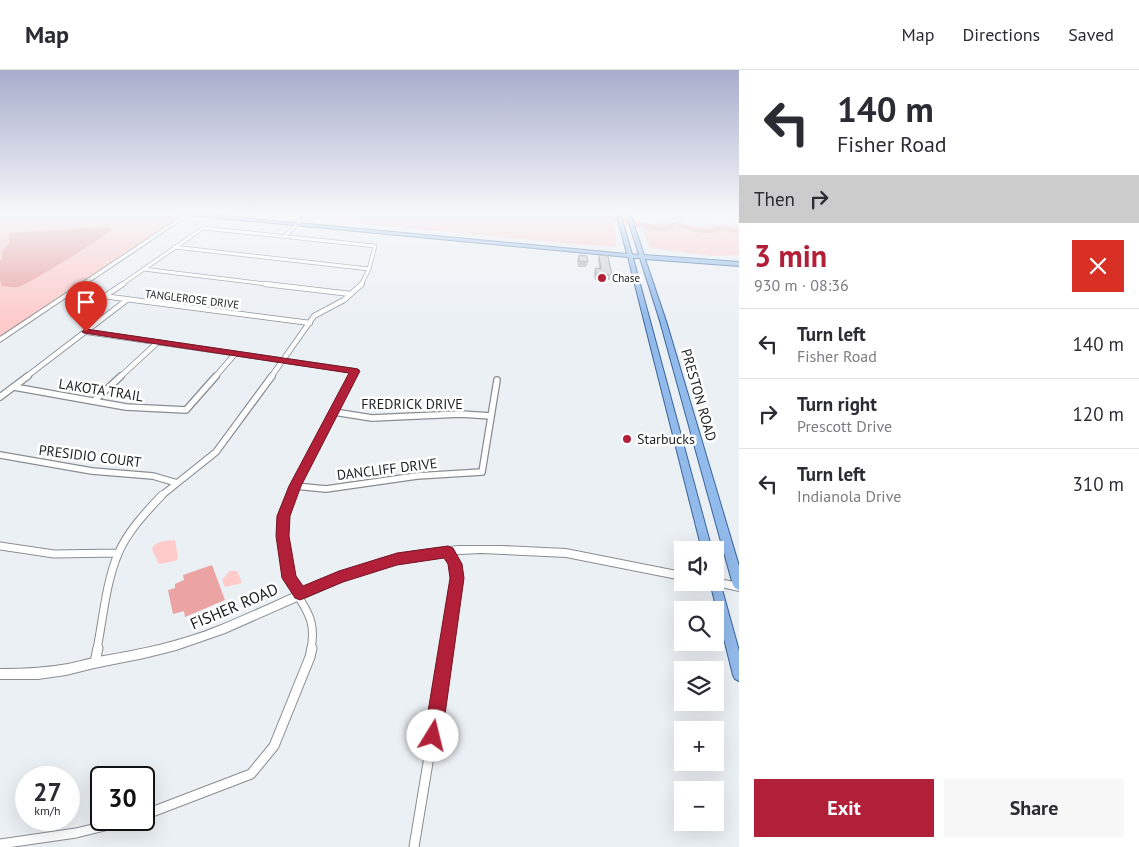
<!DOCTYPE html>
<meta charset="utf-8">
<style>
:root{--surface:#fff;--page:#f7f7f7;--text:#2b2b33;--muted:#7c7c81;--line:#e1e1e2;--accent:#b21f38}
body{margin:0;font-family:"PT Sans",sans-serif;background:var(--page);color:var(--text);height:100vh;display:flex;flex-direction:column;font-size:19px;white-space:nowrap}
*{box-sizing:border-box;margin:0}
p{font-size:16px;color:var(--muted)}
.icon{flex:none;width:28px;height:28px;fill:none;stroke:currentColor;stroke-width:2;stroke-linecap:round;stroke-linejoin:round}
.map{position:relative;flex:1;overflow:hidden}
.panel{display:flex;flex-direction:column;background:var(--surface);width:400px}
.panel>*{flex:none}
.banner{background:#fff;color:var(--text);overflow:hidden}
.controls{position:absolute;left:674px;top:471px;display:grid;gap:10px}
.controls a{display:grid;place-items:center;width:50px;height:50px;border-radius:0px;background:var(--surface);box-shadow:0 5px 20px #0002;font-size:25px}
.speed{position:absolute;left:15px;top:696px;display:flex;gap:10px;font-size:25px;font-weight:700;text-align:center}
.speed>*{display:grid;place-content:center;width:65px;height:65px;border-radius:50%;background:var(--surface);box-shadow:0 5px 20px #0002;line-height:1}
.speed small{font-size:12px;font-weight:400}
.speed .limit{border:2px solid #111;border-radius:8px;background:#fff;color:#111}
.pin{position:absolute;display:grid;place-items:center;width:42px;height:42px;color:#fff;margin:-51px -21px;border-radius:50% 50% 50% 0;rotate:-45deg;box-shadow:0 0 5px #0007}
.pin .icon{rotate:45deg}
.me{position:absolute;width:55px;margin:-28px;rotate:9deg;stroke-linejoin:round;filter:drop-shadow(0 0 4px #0008)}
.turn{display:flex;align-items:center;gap:18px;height:105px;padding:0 15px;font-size:22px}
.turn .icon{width:65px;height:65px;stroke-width:2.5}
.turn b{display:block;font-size:35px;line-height:42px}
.then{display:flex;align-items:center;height:48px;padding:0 15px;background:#0003;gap:10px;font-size:19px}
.round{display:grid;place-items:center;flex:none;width:52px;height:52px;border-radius:0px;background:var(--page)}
.summary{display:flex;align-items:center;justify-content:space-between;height:85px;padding:0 15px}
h1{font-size:30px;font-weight:800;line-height:38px;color:var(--accent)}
.cta{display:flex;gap:10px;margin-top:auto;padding:10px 15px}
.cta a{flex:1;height:58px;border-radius:0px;background:var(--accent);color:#fff;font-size:20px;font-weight:800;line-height:58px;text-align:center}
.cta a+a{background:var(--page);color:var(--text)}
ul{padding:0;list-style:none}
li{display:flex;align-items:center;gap:15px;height:70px;padding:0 15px;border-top:1px solid var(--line)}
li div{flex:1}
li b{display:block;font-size:19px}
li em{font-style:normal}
header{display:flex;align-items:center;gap:30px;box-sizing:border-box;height:70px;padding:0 25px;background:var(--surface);border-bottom:1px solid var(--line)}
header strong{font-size:24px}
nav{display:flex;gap:28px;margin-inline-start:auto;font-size:18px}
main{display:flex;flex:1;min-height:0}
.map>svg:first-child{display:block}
.green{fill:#fecaca}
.water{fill:#eba3a3}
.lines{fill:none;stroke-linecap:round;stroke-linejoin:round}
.river{fill:#eba3a3;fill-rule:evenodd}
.minor-far4-casing{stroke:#898d92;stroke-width:4.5}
.minor-far3-casing{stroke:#898d92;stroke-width:6}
.minor-far2-casing{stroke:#898d92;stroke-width:8}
.minor-far1-casing{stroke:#898d92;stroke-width:9}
.minor-casing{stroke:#898d92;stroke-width:11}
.tertiary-casing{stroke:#898d92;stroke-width:2}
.primary-casing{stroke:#3a659a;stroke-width:2}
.minor-far4{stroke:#fff;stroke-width:3}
.minor-far3{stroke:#fff;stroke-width:4.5}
.minor-far2{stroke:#fff;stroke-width:5.5}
.minor-far1{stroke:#fff;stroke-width:7}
.minor{stroke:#fff;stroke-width:9}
.tertiary{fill:#fff;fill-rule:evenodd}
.primary{fill:#92baeb;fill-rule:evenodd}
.wall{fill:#afb2b6}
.building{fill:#cbcfd4;stroke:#8e9194}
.route{fill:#b21f38;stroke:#741424}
.poi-dot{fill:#b21f38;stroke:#fff;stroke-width:2}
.labels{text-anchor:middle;stroke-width:5;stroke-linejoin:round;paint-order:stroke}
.far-poi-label{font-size:11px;fill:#1b1d1f;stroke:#fff;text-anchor:start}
.far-street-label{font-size:11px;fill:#1b1d1f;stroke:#fff}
.street-label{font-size:14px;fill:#1b1d1f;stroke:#fff}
.poi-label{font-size:14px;fill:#1b1d1f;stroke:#fff;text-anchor:start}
.near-street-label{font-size:16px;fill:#1b1d1f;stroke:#fff}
</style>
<header>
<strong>Map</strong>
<nav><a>Map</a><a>Directions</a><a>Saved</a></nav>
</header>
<main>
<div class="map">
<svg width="739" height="777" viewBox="0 0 739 777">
<rect width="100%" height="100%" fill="#ebf0f5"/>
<path class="green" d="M0,143H163L183,145L0,267Z
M245,143H611L616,160V177L562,173Z
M672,152L685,153L700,157L716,153L739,156V185L713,186L650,178L643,161L647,154Z
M175,470L178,488L175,491L159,494L152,479C156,470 166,471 175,470Z
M230,501H237L242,513L225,517L222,510Z"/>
<path class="water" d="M105,157L114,158C108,165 24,217 18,217C13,218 7,216 2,216L0,210V191L2,189V182L10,172L9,165L10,163Z
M212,495L225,530L185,547L184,541L173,544L168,520L175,518V514L184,510L183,505Z"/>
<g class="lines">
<path class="river" d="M597,143H604L657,156L665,157L675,152L700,159H711L717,156L739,159V163L723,160L712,163H700L676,156C672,158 669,161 665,161C653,161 605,150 597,143Z"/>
<g class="minor-far4-casing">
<path id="minor-far4" d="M672,143L675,148L680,149L678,143
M285,166L300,151
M174,177L369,199
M143,199L275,215
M121,215L203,158L375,176L369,199L361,215"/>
</g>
<g class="minor-far3-casing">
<path id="minor-far3" d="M265,214L351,224
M72,222L310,253
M105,226L123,214
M87,262L355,301L352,307
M26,307L128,229
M120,307L158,272
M215,307L235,284
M271,307L314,246L344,230L362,214"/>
</g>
<g class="minor-far2-casing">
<path id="minor-far2" d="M14,317L126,337L186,340L216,306
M0,327L28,306
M94,331L121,306
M334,342L372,348L461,344L491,346
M0,385L92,401L153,406L177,413
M295,416L326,419L417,406L482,402L497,310
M161,426L216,382L272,306
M291,426L353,306"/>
</g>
<g class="minor-far1-casing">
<path id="minor-far1" d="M292,425C289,431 284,439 283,446C280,461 285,493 290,507C299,537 318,542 311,579
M0,476L54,484L118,483
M97,579C103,549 106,512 118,484C127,462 146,442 162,425
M447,579L455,529L457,500L448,482"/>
</g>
<g class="minor-casing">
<path id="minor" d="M95,592L98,578
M144,745L251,704L274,676L310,587L312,578
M0,774L76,763L129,750
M414,777L447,578"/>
</g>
<g class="tertiary-casing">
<path id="tertiary" d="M187,143L190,144L0,272V267Z
M459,476H502L566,479L682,502V510L566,487L481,483L438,485L417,488L396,493L354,506L225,563L176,580L144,588L94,598L66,605L38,609H0V599C23,599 46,598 68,594C78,592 88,589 98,587C139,580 180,572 219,556C278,532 334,501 395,485C416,480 438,478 459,476Z
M715,508L739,513V521L712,515L711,512H715Z"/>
</g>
<g class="primary-casing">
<path id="primary" d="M175,143H191L627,184L616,143H620L632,184L639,185L626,143H630L644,185L739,192V196L645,189L666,251L739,496V520L735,518L733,515L660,251L640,188H633L712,480H702L628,187L177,144Z
M715,507L719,509L720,512L739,581V611L735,609L733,605L710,512H715Z"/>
</g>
<use href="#minor-far4" class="minor-far4"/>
<use href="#minor-far3" class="minor-far3"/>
<use href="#minor-far2" class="minor-far2"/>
<use href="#minor-far1" class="minor-far1"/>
<use href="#minor" class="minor"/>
<use href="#tertiary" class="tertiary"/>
<use href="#primary" class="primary"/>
</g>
<path class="wall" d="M579,185L588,192L586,197H578L577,190Z
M599,185L612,205L610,210H595L594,204L595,198L599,199L598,191Z"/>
<path class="building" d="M579,185L587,186L588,192L579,191Z
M599,185L608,186L612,205L596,204L595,198L601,199Z"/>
<linearGradient id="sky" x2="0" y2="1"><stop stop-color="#a9adcc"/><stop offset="0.57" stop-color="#f6f8fa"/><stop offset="1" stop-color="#f6f8fa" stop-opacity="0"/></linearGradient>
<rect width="739" height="252" fill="url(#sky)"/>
<path class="route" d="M86,259L358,299L360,301L301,416L290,446L289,466L296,506L303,516L339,501L397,483L448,476L453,478L462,494L464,508L442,666L439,672L433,675L427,672L424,666L450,508L448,494L444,488L397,495L343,512L300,530L295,528L282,508L276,466L277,446L289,416L349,303L84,263L82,262Z"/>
<g class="poi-dot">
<circle cx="602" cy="208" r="5"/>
<circle cx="627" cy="369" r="5"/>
</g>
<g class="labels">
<g class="far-poi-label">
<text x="612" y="212">Chase</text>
</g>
<g class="far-street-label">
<text transform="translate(192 229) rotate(7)" y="4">TANGLEROSE DRIVE</text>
</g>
<g class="street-label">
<text transform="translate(101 320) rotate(9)" y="5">LAKOTA TRAIL</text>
<text transform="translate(699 325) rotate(74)" y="5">PRESTON ROAD</text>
<text x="412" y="339">FREDRICK DRIVE</text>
<text transform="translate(90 386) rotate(7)" y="5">PRESIDIO COURT</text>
<text transform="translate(387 399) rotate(-7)" y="5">DANCLIFF DRIVE</text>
</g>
<g class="poi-label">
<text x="637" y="374">Starbucks</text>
</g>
<g class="near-street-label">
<text transform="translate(234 536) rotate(-23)" y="6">FISHER ROAD</text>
</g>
</g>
</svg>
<div class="controls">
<a><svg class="icon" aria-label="sound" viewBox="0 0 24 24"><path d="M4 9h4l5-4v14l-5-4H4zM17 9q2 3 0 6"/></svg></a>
<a><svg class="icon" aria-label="search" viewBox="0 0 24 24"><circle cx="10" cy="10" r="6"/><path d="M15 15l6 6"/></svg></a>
<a><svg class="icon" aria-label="layers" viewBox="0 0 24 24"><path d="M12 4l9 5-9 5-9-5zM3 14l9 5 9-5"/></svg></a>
<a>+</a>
<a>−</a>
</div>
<div class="speed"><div>27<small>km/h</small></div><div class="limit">30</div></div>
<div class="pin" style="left:86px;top:262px;background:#d93025"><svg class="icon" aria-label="arrive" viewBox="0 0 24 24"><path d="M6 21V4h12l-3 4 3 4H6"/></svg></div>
<svg class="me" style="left:433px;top:666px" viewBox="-20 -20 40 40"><circle r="19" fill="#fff"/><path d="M0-13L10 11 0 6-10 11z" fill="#b21f38"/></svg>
</div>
<section class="panel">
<div class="banner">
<div class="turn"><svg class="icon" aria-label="left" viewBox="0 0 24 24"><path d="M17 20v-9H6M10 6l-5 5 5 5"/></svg><div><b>140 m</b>Fisher Road</div></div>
<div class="then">Then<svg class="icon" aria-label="right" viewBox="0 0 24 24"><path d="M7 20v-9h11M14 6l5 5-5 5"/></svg></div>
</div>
<div class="summary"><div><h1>3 min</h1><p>930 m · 08:36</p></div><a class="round" style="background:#d93025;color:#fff"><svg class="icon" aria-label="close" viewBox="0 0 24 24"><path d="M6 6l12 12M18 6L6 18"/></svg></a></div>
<ul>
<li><svg class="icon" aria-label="left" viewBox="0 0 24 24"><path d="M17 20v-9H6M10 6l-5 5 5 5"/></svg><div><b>Turn left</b><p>Fisher Road</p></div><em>140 m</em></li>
<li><svg class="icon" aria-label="right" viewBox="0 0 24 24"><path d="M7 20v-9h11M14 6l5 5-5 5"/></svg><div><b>Turn right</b><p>Prescott Drive</p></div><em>120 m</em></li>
<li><svg class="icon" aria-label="left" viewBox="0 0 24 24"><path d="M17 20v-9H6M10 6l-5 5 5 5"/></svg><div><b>Turn left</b><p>Indianola Drive</p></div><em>310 m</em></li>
</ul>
<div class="cta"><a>Exit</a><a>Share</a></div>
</section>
</main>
